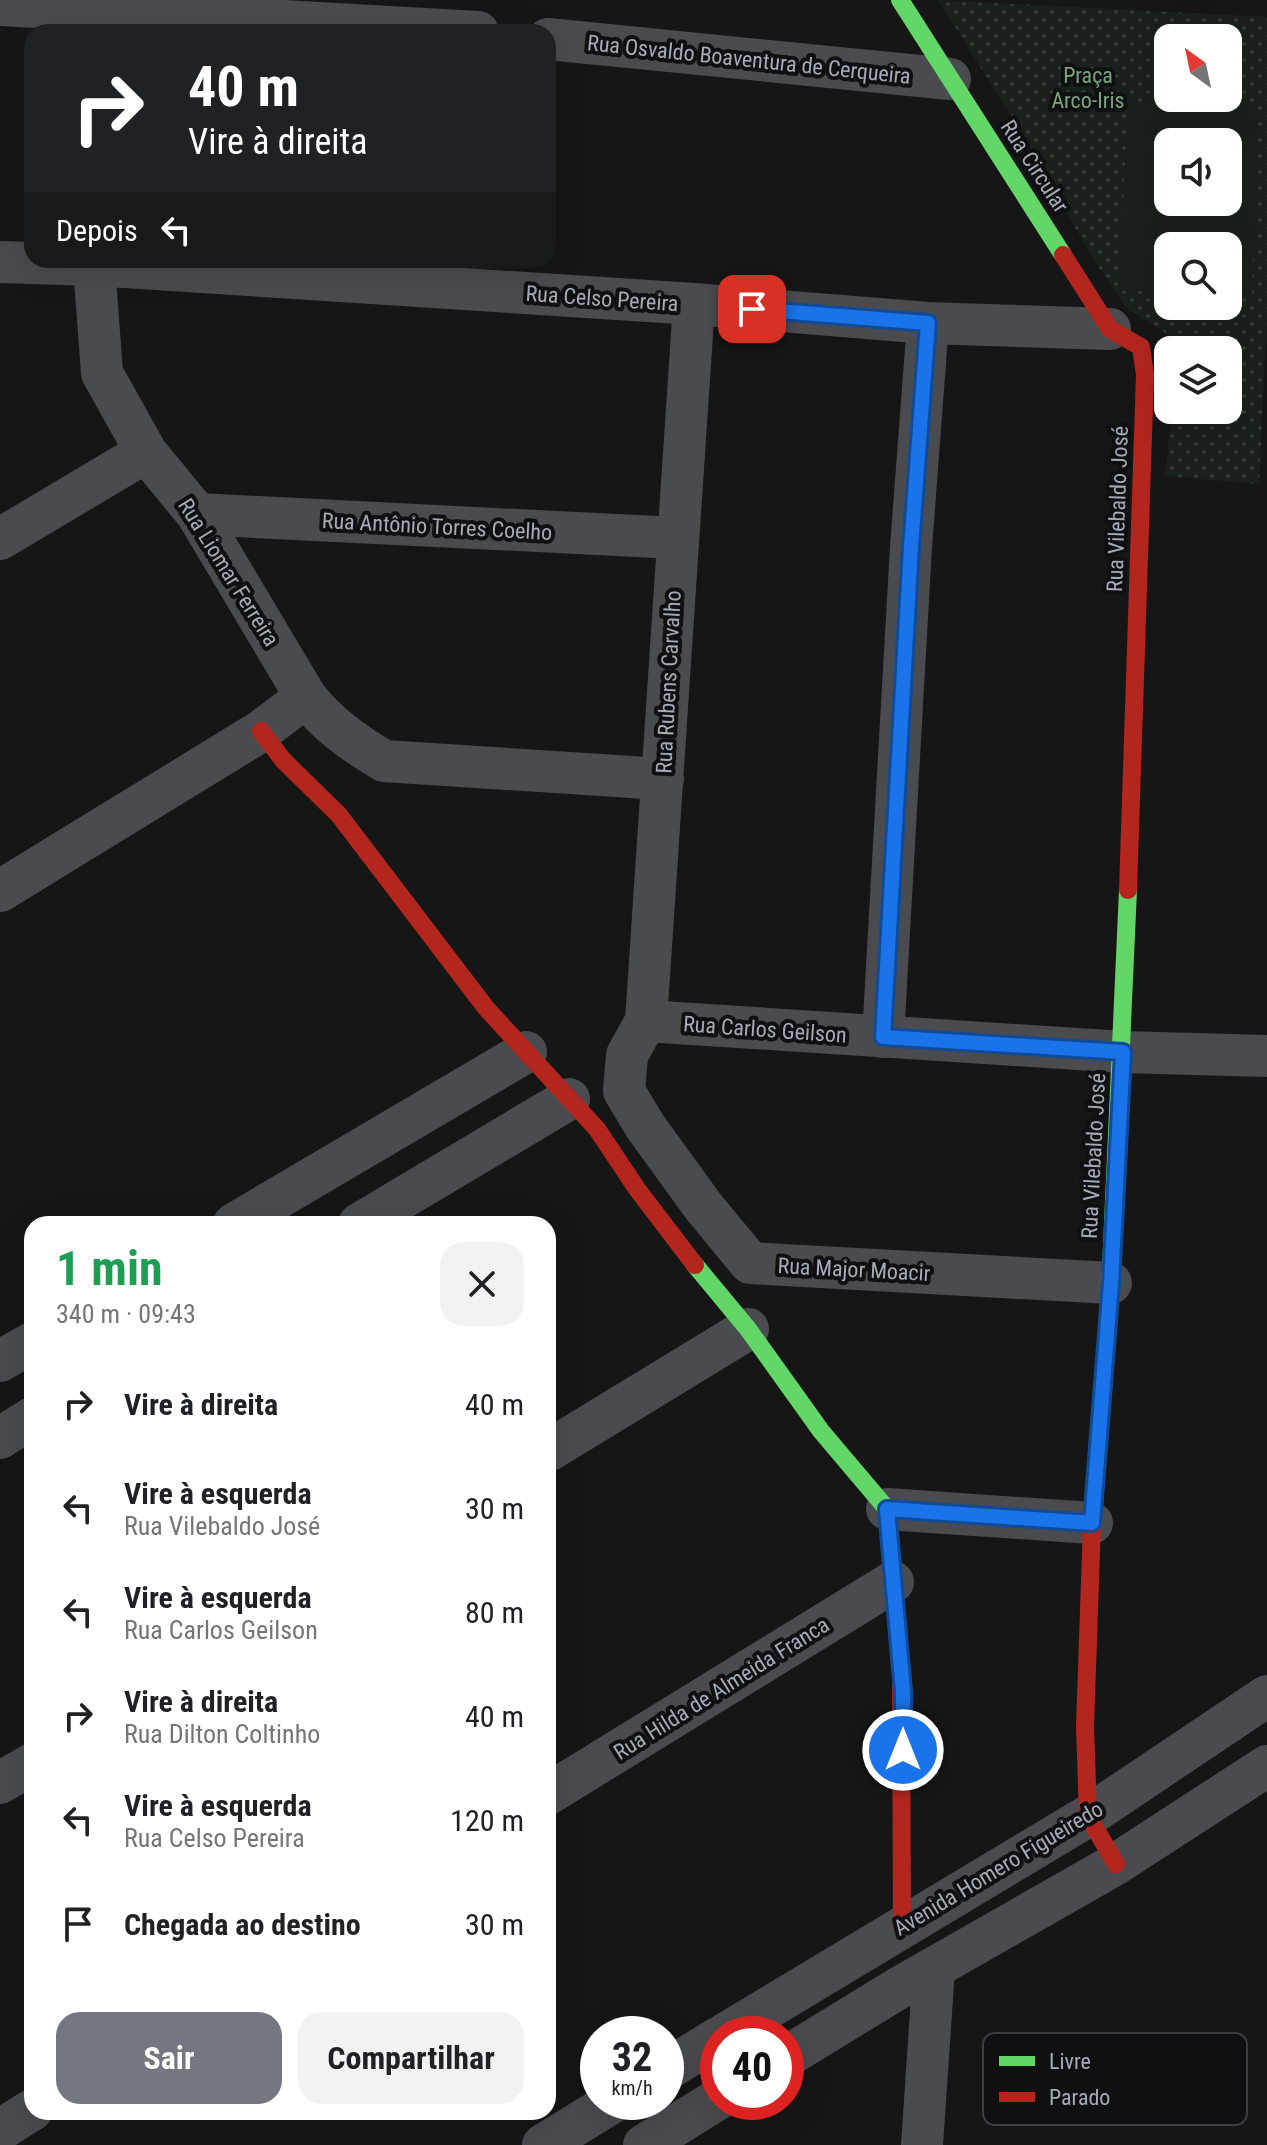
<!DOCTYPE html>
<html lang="pt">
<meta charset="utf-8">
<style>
:root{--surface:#fff;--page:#f2f2f2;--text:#202124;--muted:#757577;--accent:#74777f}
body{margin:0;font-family:"Roboto Condensed",sans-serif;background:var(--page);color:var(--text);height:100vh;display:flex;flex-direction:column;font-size:30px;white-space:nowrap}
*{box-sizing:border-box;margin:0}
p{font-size:26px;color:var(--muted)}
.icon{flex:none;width:44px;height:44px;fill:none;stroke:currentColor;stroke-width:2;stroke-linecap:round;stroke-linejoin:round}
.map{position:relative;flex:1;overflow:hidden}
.sheet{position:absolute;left:24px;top:1216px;width:532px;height:904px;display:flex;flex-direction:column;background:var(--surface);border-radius:24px;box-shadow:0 8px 32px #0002}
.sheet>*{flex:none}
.guide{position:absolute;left:24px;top:24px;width:532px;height:244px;border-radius:24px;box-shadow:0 8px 32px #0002;background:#202124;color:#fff;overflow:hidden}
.needle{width:52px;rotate:327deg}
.buttons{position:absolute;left:1154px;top:24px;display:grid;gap:16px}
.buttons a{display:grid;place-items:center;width:88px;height:88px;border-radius:16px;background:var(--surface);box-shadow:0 8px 32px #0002;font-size:40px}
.speed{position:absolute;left:580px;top:2016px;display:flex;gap:16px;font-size:40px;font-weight:700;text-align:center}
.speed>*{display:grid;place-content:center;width:104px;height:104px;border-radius:50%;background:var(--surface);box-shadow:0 8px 32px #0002;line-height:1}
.speed small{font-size:20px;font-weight:400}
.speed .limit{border:12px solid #d22;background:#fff;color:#111}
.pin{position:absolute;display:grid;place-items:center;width:68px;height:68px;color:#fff;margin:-34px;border-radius:16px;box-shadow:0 4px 12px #0006}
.me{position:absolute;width:88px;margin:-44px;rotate:0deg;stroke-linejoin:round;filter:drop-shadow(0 0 6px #0008)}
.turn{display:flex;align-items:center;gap:28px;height:168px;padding:0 32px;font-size:36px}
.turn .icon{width:104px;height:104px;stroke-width:2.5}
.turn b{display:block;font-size:56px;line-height:68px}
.then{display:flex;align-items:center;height:76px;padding:0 32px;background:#0003;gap:16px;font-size:30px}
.round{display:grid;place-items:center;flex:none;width:84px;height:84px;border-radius:24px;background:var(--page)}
.headline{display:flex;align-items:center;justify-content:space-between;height:136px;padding:0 32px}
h1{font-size:48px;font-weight:700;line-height:60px;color:#1e9e55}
.action{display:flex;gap:16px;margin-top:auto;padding:16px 32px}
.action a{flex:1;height:92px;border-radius:24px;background:var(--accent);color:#fff;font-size:32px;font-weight:700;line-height:92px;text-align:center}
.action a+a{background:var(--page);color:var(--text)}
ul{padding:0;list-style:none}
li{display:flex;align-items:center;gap:24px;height:104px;padding:0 32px}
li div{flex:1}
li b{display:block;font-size:30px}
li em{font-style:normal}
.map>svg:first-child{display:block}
.green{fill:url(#green-dots);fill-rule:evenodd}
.pitch{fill:#1a201b;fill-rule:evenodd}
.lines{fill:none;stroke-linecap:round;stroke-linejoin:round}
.street{stroke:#4a4b4f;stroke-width:42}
.fast{stroke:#63d668;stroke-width:18}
.jam{stroke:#b3261e;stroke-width:18}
.route-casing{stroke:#114b97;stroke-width:20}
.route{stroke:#1a73e8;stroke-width:14}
.labels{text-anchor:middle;stroke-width:8;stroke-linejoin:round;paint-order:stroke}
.street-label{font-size:22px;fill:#a6abb8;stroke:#101012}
.park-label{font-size:22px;fill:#7ba57f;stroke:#101012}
.key{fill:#101012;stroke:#3d3e44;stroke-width:2}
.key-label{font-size:22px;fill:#a6abb8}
</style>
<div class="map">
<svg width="1267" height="2145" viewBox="0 0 1267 2145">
<defs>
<pattern id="green-dots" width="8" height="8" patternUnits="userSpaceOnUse" patternTransform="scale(2)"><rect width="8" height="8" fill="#1a201b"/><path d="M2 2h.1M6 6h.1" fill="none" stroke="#383e3a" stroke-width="1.8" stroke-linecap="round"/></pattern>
</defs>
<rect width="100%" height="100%" fill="#161616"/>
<path class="green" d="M938,0L1267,17V315L1259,484L1165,476L1172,410H1228V350H1178V341L1127,309L1092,257L1017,125ZM1168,38H1228V98H1168ZM1168,142H1228V202H1168ZM1168,246H1228V306H1168Z"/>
<path class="pitch" d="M1128,102L1258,106L1252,294L1228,293V246H1168V292L1119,291ZM1168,142H1228V202H1168Z"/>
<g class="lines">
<path class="street" d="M0,5L478,32
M548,39L950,79
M0,262L94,265L694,304L928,323L1110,329
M94,265L102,373L146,452L197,514L306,697C328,725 354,743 384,761L663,779
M694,304L646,1021L627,1055L624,1091L645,1126L703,1206L750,1263L1111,1283
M197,514L676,538
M0,539L146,452
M0,891L261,731L306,697
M646,1021L1123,1052L1267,1056
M883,1037L911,547L928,323
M234,1224L526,1052
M359,1224L569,1099
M0,1361L32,1343
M0,1438L32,1418
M548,1451L748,1329
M887,1509L1092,1523
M0,1783L32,1764
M548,1794L893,1582
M725,2034L1088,1816L1267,1696
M786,2057L902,1986L1116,1864L1267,1766
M666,2070L718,2038
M0,2130L32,2110
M543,2145L613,2102
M644,2145L718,2099
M922,2145L934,1968"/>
<path class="fast" d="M900,0L1063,255
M695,1265L748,1329L821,1431L887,1509L901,1670
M1110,1291L1128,890"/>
<path class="jam" d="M1063,255L1110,329L1141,347L1145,375L1128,890
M261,731L283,760L339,815L486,1008L597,1129L637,1189L695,1265
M1110,1291L1092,1523L1085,1726L1088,1816L1116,1864
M901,1670L902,1926"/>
</g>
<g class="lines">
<g class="route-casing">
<path id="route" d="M752,309L928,323L911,547L883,1037L1123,1052L1111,1283L1092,1523L887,1509L903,1692V1750"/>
</g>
<use href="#route" class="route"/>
</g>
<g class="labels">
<g class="street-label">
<text transform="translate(749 59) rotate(6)" y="8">Rua Osvaldo Boaventura de Cerqueira</text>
<text transform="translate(1035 166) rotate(57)" y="8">Rua Circular</text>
<text transform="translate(602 298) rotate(4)" y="8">Rua Celso Pereira</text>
<text transform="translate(1117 509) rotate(-88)" y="8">Rua Vilebaldo José</text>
<text transform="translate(437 526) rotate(3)" y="8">Rua Antônio Torres Coelho</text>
<text transform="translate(229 572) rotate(58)" y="8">Rua Liomar Ferreira</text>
<text transform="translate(668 682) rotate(-87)" y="8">Rua Rubens Carvalho</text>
<text transform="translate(765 1029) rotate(4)" y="8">Rua Carlos Geilson</text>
<text transform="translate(1093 1156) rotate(-87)" y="8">Rua Vilebaldo José</text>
<text transform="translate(854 1269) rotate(3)" y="8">Rua Major Moacir</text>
<text transform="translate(721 1688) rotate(-32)" y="8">Rua Hilda de Almeida Franca</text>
<text transform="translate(998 1868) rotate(-31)" y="8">Avenida Homero Figueiredo</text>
</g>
<g class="park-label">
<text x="1088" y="83">Praça<tspan x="1088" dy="25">Arco-Iris</tspan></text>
</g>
</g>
<rect x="983" y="2033" width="264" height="92" rx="12" class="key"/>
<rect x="999" y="2056" width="36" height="10" fill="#63d668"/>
<rect x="999" y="2092" width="36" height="10" fill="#b3261e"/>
<g class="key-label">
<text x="1049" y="2069">Livre</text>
<text x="1049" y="2105">Parado</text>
</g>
</svg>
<div class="buttons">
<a><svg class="needle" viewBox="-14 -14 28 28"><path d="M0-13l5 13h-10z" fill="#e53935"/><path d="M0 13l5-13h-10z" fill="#757577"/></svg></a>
<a><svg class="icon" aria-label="sound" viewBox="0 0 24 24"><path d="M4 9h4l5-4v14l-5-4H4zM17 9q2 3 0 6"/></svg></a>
<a><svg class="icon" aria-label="search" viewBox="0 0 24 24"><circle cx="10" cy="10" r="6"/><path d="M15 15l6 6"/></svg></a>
<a><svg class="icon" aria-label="layers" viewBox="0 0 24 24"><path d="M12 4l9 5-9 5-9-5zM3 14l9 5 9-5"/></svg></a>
</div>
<div class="speed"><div>32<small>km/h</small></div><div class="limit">40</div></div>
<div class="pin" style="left:752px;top:309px;background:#d93025"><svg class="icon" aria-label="arrive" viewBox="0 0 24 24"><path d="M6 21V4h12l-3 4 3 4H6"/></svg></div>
<svg class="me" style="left:903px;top:1750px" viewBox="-20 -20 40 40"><circle r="17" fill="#1a73e8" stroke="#fff" stroke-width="3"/><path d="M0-11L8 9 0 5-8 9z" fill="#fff"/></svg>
<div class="guide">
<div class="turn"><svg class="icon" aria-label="right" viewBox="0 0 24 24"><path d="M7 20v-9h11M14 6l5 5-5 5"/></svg><div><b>40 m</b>Vire à direita</div></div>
<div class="then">Depois<svg class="icon" aria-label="left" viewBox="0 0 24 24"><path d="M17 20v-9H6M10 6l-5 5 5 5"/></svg></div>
</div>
<section class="sheet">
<div class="headline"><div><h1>1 min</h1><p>340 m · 09:43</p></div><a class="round"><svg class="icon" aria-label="close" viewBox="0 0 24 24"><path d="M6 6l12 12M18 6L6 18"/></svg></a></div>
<ul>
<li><svg class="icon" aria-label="right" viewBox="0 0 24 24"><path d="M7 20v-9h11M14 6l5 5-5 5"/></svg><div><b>Vire à direita</b></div><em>40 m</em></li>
<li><svg class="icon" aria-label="left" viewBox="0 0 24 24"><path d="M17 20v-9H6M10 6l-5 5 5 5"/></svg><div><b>Vire à esquerda</b><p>Rua Vilebaldo José</p></div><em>30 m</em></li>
<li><svg class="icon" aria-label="left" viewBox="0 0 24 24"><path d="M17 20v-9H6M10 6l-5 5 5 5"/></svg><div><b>Vire à esquerda</b><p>Rua Carlos Geilson</p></div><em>80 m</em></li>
<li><svg class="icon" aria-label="right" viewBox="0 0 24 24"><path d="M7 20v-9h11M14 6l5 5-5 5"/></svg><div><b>Vire à direita</b><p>Rua Dilton Coltinho</p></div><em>40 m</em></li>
<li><svg class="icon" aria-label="left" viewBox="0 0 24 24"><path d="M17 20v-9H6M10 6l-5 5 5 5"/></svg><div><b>Vire à esquerda</b><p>Rua Celso Pereira</p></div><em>120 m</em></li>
<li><svg class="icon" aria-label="arrive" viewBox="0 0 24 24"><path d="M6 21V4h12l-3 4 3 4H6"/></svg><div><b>Chegada ao destino</b></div><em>30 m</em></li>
</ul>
<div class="action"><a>Sair</a><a>Compartilhar</a></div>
</section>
</div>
